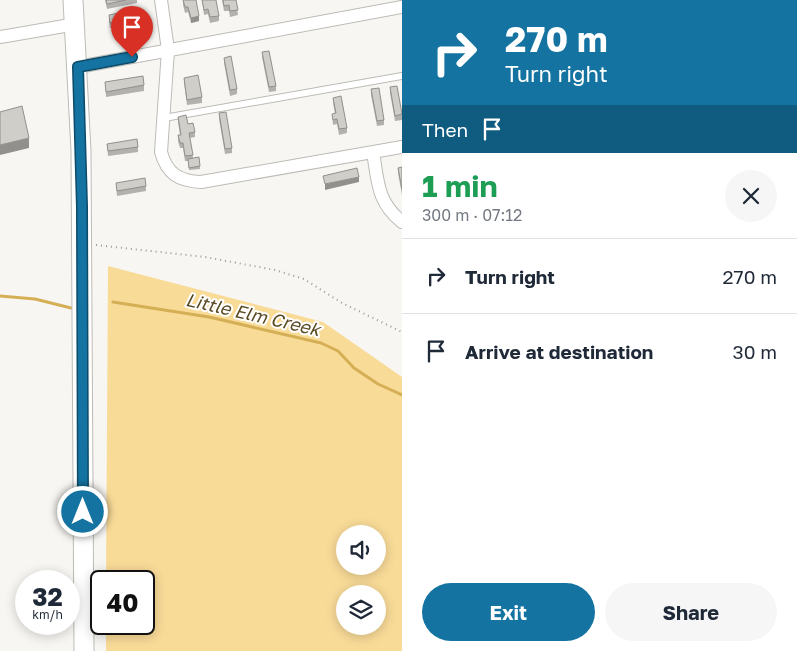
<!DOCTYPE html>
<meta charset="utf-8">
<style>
:root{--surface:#fff;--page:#f6f6f7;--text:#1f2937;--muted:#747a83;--line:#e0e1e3;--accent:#1473a1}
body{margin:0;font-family:"Golos Text",sans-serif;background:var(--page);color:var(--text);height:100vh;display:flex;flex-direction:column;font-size:19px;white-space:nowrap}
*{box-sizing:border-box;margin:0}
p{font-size:16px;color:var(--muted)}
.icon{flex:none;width:28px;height:28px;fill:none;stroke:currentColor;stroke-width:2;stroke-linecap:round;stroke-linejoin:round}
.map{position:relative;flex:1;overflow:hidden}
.drawer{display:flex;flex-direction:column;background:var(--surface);width:395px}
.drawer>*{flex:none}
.banner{background:#1473a1;color:#fff;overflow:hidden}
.buttons{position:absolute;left:336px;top:525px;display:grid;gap:10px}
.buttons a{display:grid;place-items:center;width:50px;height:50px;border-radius:50%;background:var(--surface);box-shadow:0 2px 12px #0003;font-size:25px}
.speed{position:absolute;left:15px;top:570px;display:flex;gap:10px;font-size:25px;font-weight:700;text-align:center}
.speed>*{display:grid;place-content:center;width:65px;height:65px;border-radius:50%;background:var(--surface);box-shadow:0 2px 12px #0003;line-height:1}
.speed small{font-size:12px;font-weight:400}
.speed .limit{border:2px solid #111;border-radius:8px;background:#fff;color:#111}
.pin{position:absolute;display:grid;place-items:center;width:42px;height:42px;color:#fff;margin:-51px -21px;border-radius:50% 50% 50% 0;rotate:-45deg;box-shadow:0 0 5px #0007}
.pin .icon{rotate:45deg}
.me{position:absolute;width:55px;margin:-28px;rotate:0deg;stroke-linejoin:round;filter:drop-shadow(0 0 4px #0008)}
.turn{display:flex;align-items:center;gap:18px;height:105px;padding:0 20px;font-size:22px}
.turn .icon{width:65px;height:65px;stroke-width:2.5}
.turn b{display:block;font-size:35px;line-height:42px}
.then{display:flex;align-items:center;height:48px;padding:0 20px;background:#0003;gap:10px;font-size:19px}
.round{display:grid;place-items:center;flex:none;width:52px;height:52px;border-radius:26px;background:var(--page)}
.head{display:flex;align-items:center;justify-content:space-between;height:85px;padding:0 20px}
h1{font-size:30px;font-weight:700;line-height:38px;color:#1e9e55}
.cta{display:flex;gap:10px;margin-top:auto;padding:10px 20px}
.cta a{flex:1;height:58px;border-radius:30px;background:var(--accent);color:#fff;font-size:20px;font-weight:700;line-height:58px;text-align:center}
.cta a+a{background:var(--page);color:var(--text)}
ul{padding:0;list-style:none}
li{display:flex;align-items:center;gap:15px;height:75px;padding:0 20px;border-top:1px solid var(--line)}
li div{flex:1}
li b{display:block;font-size:19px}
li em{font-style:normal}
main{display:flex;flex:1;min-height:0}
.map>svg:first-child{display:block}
.green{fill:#f9db98;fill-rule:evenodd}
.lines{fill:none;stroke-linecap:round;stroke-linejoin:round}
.stream{stroke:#d5af55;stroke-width:3}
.lane-casing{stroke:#bdbbb6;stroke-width:8}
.street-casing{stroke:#bdbbb6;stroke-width:14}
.secondary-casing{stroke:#bdbbb6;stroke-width:21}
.path{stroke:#999894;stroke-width:2;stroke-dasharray:1 4;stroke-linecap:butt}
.lane{stroke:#fff;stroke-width:6}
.street{stroke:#fff;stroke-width:12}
.secondary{stroke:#fff;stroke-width:19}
.wall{fill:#b2b1ad}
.shaded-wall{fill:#91908d}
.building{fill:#cfcec9;stroke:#91908d}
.route-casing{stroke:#0d4b69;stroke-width:12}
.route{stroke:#1473a1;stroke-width:9}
.labels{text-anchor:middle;stroke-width:4;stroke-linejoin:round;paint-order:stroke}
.water-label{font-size:18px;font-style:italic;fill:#5a4a24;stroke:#fff}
</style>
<main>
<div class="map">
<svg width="402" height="651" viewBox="0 0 402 651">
<rect width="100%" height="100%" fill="#f8f6f2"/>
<path class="green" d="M108,266L323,322L402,377V651H106V624H144V581H106ZM345,534H378V566H345ZM345,594H378V626H345Z"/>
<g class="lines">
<path class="stream" d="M0,296L35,299L71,308
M113,302L209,317L321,343L338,351L354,368L378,384L402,395"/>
<g class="lane-casing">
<path id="lane" d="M164,118L402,76"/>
</g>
<g class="street-casing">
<path id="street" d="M161,0L168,50L161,152C167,174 179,181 201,182L402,147
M0,37L76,24
M78,67L402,7
M373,152C378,182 377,202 402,222"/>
</g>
<g class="secondary-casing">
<path id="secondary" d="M73,0L81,151L84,651"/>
</g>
<path class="path" d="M96,245L205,257L275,270L304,279L342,303L402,332"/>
<use href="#lane" class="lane"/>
<use href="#street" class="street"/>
<use href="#secondary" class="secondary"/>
</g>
<path class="wall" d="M105,0H137V3L107,9Z
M183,0L199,21L191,23L188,12L185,13L183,5Z
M202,0L219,16V21L210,23L208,14L204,15Z
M222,0H236L238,15L230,17L229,11H224Z
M109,15L141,17V22L110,28L109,21Z
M262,52L276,86V91L269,92L262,57Z
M224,58L237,89V94L230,96L224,63Z
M184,78L202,97V103L187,105L184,83Z
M105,82L144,85V91L106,97Z
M390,87L402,113V120L395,121L390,93Z
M371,89L384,120V125L377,126L371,95Z
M333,98L347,128V133L339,135L337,124L333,125L332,114H335L333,103Z
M219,113L232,148V153L225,154L219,119Z
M178,117L188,124L195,132V137L190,138L193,158L200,166V169L189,170L188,161H185L183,148H180L178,141V135H180L178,122Z
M107,144L138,147V152L108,156Z
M402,167V195L398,173V168Z
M116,183L146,186V191L117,196Z"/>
<path class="shaded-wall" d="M199,16V21L191,23V18Z
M29,138V148L0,155V145Z
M359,177V182L325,190V184Z"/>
<path class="building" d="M106,0H126L107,4Z
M183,0H196L199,16L191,18L188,7H185Z
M202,0H216L219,16L210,17L208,9L204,10Z
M223,0H236L238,10L230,11L229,5L224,6Z
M139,9L141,17L110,23L109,15Z
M269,51L276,86L269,87L262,52Z
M231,56L237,89L230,90L224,58Z
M198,75L202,97L187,100L184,78Z
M143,76L144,85L106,92L105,82Z
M397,86L402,114L395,116L390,87Z
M379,88L384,120L377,121L371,89Z
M341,96L347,128L339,129L337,119L333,120L332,114L336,113L333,98Z
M22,106L29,138L0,145V112Z
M226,112L232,148L225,149L219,113Z
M186,115L188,124L193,123L195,132L189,133L193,155L185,156L183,143H180L178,135H181L178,117Z
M137,139L138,147L108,151L107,144Z
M199,157L200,166L189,168L188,159Z
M402,167V189L398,168Z
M357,168L359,177L325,184L323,176Z
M145,178L146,186L117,191L116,183Z"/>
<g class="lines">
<g class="route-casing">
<path id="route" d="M83,512L82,207L78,67L132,57"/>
</g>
<use href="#route" class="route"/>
</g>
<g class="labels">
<g class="water-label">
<text transform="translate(253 315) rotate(13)" y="6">Little Elm Creek</text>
</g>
</g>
</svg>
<div class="buttons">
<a><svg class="icon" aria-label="sound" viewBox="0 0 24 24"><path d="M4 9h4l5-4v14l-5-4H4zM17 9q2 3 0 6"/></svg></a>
<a><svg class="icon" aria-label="layers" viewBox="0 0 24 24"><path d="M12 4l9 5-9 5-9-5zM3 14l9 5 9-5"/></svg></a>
</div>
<div class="speed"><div>32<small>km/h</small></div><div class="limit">40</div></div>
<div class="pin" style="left:132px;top:57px;background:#d93025"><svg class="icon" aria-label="arrive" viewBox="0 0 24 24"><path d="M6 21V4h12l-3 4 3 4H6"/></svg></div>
<svg class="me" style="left:83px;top:512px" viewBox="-20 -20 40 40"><circle r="17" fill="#1473a1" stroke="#fff" stroke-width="3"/><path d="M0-11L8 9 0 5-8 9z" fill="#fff"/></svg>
</div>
<section class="drawer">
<div class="banner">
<div class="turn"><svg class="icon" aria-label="right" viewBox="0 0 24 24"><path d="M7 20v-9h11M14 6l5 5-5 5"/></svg><div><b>270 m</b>Turn right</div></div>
<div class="then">Then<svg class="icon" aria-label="arrive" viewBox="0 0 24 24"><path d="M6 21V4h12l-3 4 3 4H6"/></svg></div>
</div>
<div class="head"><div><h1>1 min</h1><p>300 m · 07:12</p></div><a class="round"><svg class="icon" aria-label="close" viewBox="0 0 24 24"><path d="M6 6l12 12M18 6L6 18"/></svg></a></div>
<ul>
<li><svg class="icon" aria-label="right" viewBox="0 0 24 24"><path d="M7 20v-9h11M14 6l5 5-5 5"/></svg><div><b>Turn right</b></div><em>270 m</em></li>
<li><svg class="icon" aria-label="arrive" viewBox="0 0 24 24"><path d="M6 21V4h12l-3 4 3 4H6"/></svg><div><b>Arrive at destination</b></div><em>30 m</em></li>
</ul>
<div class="cta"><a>Exit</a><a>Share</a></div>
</section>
</main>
